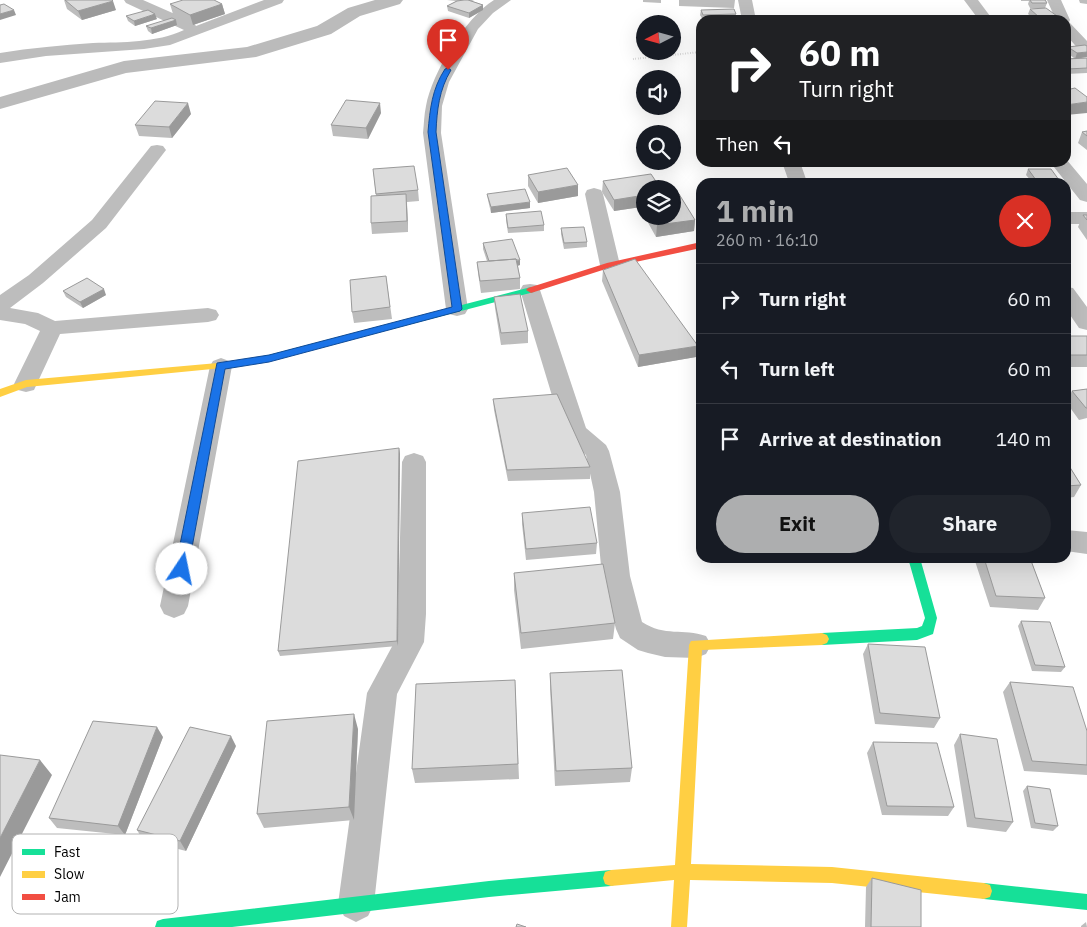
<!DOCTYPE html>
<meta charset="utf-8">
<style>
:root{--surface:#171b24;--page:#20242c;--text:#f1f3f6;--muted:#9ea1a6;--line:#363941;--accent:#adaeaf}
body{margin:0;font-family:"IBM Plex Sans",sans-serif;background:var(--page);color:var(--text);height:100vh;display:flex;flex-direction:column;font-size:19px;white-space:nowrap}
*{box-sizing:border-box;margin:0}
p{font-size:16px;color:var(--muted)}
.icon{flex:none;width:28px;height:28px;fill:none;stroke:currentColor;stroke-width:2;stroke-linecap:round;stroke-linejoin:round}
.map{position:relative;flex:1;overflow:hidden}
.panel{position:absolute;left:696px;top:178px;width:375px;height:385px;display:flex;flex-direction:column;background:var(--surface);border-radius:15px;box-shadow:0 5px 20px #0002}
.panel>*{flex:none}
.top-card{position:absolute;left:696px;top:15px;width:375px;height:152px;border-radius:15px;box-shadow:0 5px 20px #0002;background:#202124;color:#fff;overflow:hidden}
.needle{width:32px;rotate:264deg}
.controls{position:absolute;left:636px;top:15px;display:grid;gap:10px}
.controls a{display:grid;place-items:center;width:45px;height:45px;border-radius:50%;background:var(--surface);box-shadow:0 5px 20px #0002;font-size:25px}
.pin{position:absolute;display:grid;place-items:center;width:42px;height:42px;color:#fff;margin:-51px -21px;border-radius:50% 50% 50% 0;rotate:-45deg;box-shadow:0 0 5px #0007}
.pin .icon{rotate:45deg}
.me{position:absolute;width:55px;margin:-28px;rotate:11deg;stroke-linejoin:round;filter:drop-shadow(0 0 4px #0008)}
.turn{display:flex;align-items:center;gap:18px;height:105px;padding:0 20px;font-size:22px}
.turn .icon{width:65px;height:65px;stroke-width:2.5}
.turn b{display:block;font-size:35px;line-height:42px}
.then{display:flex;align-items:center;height:48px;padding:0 20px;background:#0003;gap:10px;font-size:19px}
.round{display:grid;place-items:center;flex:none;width:52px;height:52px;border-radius:26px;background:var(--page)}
.summary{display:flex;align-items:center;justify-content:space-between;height:85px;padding:0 20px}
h1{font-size:30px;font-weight:700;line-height:38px;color:var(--accent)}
.action{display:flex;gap:10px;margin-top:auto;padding:10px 20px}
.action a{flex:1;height:58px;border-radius:30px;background:var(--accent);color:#111;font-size:20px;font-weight:700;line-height:58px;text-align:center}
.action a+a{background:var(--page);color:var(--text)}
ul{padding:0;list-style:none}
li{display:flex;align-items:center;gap:15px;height:70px;padding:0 20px;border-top:1px solid var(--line)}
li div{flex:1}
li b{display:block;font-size:19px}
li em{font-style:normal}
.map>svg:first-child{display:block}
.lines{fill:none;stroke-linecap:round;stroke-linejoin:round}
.canal{fill:#bbb;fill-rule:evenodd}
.path{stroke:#b8b8b8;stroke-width:2;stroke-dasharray:0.5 2;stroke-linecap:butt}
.street{fill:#bdbdbd;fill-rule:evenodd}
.fast{fill:#16e098;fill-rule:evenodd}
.slow{fill:#ffcf43;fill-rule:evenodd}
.jam{fill:#f24e42;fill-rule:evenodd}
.wall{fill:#bdbdbd}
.shaded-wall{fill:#9a9a9a}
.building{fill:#dcdcdc;stroke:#9a9a9a}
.route{fill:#1a73e8;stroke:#114b97}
.key{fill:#fff;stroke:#b2b2b2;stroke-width:1}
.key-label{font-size:14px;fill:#000}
</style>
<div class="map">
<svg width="1087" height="927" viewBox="0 0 1087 927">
<rect width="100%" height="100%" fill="#fff"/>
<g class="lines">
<path class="canal" d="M375,0H403L400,4L360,16L331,34L256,57L126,73L0,109V97L124,61L247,47L317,26L348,8Z"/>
<path class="path" d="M633,59L701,52"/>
<path class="street" d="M124,0H143L193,22L196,26L264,0H284L282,3L170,45L144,49L46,56L0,63V53C31,48 62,45 93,43C123,42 156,43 184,30L126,3Z
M494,0H511L493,13L478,29L449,82L442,106L441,133L468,309L465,314L457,316L449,314L446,309L423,133C424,124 424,115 426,106C432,73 465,18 494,0Z
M738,0H752L756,20H742Z
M964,0H978L993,20H979Z
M1047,0H1061L1070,20L1069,22L1087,41V55L1082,53L1066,35V20H1056Z
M157,145L163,146L166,150L106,228L43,283L10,308L38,313L55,321L208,308L216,310L219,315L216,320L208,322L60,334L34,390L26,392L18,390L14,384L40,331L25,324L0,320V295L29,275L92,220L151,146Z
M1066,159L1087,184V202L1080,200L1050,162H1066Z
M782,162H800L807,182H789Z
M594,188L601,190L603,194L620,265L617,269L610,271L603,269L600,265L585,194L587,190Z
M1066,212H1087V224H1066Z
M530,284L537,285L540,290L586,428L606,445L609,451L620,492L630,576L642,622C665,637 683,628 706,636L711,645L706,654L696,658L665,657L648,653L638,650L620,638L616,629L602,576L594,492L586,455L566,438L563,432L520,290L523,285Z
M1066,287L1073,288L1087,307V330L1079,328L1066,309Z
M221,358L229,361L232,366L188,606L184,614L174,618L164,614L160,606L210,366L213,361Z
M414,453L423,456L426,462V614L424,642L397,694L374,904L368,916L356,922L344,916L338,904L367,693L395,641L398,614L402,462L405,456Z
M1066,530L1087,532V554L1066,551Z"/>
<path class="fast" d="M531,287L536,290L534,292L269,361L229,368L224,365L229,362L269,355Z
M908,558H920L937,618L933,634L917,640L822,645L817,643L815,639L817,635L822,633L917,628L922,626L925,618Z
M611,870L617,872L619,878L617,884L611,886L489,897L232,927H155L157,921L163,919L489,881Z
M984,883L1087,894V910L984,899L978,897L976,891L978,885Z"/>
<path class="slow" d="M229,362L233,363L234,365L233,367L27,387L0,397V389L26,380Z
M822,633L827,635L829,639L827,643L822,645L702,650L691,864L832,867L984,883L990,885L992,891L990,897L984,899L832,883L690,880L687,927H671L674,880L611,886L605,884L603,878L605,872L611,870L675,865L689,645L691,641Z"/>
<path class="jam" d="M701,242V248L612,267L531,293L526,290L528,288L607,263Z"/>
</g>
<path class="wall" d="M64,0L116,10L82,20L67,9Z
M447,0H474L472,1L483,5V10L469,18L448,11L447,6L456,1Z
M643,0H661V3L643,2Z
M679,0H735L734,8L679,6Z
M1021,0H1046L1047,3L1045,8L1057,16L1055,20H1035L1028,14L1030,9L1041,8H1030L1028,4L1029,1H1021Z
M1079,0H1087V4L1080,3Z
M170,4H222L225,14L193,25L173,14Z
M701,10L736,14V19L703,20L700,15Z
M126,16L157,19L135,26L128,21Z
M176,20L177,25L152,34L148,31L146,26Z
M1068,47L1087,57L1077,58H1087V73L1066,74V59L1074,58L1066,52Z
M381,113L368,139L333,136L331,125Z
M191,114L172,138L139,136L135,125Z
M1087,131V150L1078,143L1082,132Z
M373,169L418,190L419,201L407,202L408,232L372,234L371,223L376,196Z
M1028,169L1059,180L1058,182H1032L1026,175Z
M528,175L578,196L538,203L528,186Z
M603,181L645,189V216H672L695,220L694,231L656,237L641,210V207L614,211L602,192Z
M487,194L530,208L491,213L488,200Z
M506,214L544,225V231L508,233L506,220Z
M1083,215H1087V240L1078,227Z
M561,228L587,242V247L564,249L561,234Z
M483,243L520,265L518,266L520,278V289L481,293L478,273L477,262L487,261L483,249Z
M603,270L696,357L638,367L602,281Z
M386,276L392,319L354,323L352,312Z
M63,291L106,295L83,308L66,297Z
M494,297L528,331V343L501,345L495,308Z
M1066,336H1087V367H1066Z
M1087,389V418L1079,420L1066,402L1072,391Z
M493,399L590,467V479L508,481L494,410Z
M399,448L400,454L398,646L280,656L278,651Z
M1066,461L1081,485L1074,497L1066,498Z
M522,513L597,543L596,554L526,560L522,524Z
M974,558H1030L1045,598L1038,610L990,607Z
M514,573L615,623L613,639L521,649L514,590Z
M1021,621L1065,667L1061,672L1032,671L1018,626Z
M868,644L940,718L934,728L875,724L863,654Z
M550,673L632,768L630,782L555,786L550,688Z
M515,680L519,779L415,783L412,769Z
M1010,682L1087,731V775L1024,771L1003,692Z
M358,729L354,820L264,828L257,814Z
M960,734L1013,822L1006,832L967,827L954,745Z
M163,737L125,835L57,828L49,818Z
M873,742L954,807L948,816L882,815L867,753Z
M236,746L186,851L143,840L137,830Z
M1027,786L1058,826L1053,831L1031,828L1023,791Z
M872,878L921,927H865L866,887Z
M1086,922L1087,927H1081V926Z"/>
<path class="shaded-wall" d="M113,1L116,10L82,20L78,11Z
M222,4L225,14L193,25L190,15Z
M483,5V10L469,18V13Z
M14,10L16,15L0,20V14Z
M155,14L157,19L135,26L134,21Z
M176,20L177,25L152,34L151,28Z
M1087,52V57L1075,59L1077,53Z
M1087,102V113L1066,115V105Z
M188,103L191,114L172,138L169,127Z
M380,103L381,113L368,139L366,128Z
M578,185V196L538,203V192Z
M406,194L407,205L408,232L407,221Z
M645,195V205L641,199V207L614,211V200Z
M530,202V208L491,213V207Z
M695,220L694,231L656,237L657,225Z
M520,260V265L491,270L490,264Z
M104,289L106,295L83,308L80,302Z
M698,346L696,357L638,367L639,355Z
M399,448L400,454L398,646L397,641Z
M354,714L358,729L354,820L349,807Z
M157,727L163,737L125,835L118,826Z
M231,736L236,746L186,851L180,841Z
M40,760L52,775L0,877V838Z"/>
<path class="building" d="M65,0H112L113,1L78,11Z
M183,0H214L222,4L190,15L170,4Z
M464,0H468L483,5L469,13L447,6L457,1Z
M1030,0H1045L1047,3H1032Z
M4,4L14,10L0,14V5Z
M1046,8L1057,16L1040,18L1030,9Z
M734,9L736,14L703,15L701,10Z
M148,10L155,14L134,21L126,16Z
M172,18L176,20L151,28L146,26Z
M1085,45L1087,46V52L1077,53L1068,47Z
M1087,58V68L1067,69L1066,67V59Z
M1075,88L1087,97V102L1066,105V90Z
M346,100L380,103L366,128L331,125Z
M155,101L188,103L169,127L135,125Z
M1087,131V136L1082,132Z
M414,166L418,190L376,194L373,169Z
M567,168L578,185L538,192L528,175Z
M1028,169H1051L1059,180H1036Z
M651,174L661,189H645V195L614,200L603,181Z
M525,189L530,202L491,207L487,194Z
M406,194L407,221L371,223V196Z
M679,194L695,220L657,225L652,216H672V195Z
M645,198V205L641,199Z
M541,211L544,225L508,228L506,214Z
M1083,215H1087V220Z
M584,227L587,242L564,243L561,228Z
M512,239L520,260H517L516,259L489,261L483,243Z
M516,259L520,278L480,281L477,262Z
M635,259L698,346L639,355L603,270Z
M386,276L390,307L352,312L350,280Z
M87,278L104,289L80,302L63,291Z
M520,294L528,331L501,333L494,297Z
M1066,336H1087V355H1066Z
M1087,389V408H1086L1072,391Z
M557,394L590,467L507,470L493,399Z
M399,448L397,641L278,651L298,461Z
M1066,461L1081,485L1066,486Z
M590,507L597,543L526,549L522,513Z
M984,558H1030L1045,598L996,596Z
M603,564L615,623L521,633L514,573Z
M1021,621L1050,622L1065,667L1035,665Z
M868,644L925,647L940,718L880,713Z
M622,670L632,768L556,771L550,673Z
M515,680L518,764L412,769L416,684Z
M1010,682L1073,687L1087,731V765L1032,761Z
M354,714L349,807L257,814L267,721Z
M93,721L157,727L118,826L49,818Z
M190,727L231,736L180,841L137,830Z
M960,734L997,739L1013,822L975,818Z
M873,742L937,743L954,807L887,806Z
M0,755L40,760L0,838Z
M1027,786L1050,789L1058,826L1035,823Z
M872,878L921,890V927H871Z
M517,924L526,927H516Z"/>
<path class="route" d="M448,68L451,70C439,90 437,110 436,132L462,309L460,311L269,362L225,369L188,569L186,573H177L175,569L217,363L269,355L452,307L428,132C430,109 432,89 445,69Z"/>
<rect x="12" y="834" width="166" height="80" rx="8" class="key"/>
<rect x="22" y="849" width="23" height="6" fill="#16e098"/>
<rect x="22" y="871" width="23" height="7" fill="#ffcf43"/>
<rect x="22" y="894" width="23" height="6" fill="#f24e42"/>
<g class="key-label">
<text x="54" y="857">Fast</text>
<text x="54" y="879">Slow</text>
<text x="54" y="902">Jam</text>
</g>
</svg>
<div class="controls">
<a><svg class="needle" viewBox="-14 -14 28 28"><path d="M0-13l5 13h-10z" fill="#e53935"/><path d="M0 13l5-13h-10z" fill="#9ea1a6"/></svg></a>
<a><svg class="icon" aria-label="sound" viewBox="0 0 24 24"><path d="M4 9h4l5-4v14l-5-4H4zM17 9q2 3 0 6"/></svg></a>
<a><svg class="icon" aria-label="search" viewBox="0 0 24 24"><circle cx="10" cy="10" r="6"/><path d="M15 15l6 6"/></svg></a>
<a><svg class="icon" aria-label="layers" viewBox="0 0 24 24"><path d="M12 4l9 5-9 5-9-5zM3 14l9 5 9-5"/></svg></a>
</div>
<div class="pin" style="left:448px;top:70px;background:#d93025"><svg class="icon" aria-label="arrive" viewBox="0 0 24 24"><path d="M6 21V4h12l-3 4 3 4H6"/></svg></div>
<svg class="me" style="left:182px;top:569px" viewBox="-20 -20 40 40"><circle r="19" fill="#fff"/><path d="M0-13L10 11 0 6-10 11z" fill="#1a73e8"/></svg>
<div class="top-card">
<div class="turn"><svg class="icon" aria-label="right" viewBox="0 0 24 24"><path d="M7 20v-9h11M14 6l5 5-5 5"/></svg><div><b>60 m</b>Turn right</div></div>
<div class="then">Then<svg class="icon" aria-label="left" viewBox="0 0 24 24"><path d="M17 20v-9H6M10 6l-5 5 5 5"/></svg></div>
</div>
<section class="panel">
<div class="summary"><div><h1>1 min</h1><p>260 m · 16:10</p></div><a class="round" style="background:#d93025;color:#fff"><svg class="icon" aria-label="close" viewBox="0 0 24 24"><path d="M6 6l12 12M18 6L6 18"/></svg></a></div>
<ul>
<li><svg class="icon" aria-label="right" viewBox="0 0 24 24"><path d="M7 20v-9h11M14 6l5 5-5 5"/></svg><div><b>Turn right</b></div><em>60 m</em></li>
<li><svg class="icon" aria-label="left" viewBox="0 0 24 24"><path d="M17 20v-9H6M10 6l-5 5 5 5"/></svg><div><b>Turn left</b></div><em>60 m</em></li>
<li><svg class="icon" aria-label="arrive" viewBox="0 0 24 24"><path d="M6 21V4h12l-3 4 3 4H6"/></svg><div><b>Arrive at destination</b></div><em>140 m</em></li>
</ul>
<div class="action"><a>Exit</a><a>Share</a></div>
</section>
</div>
